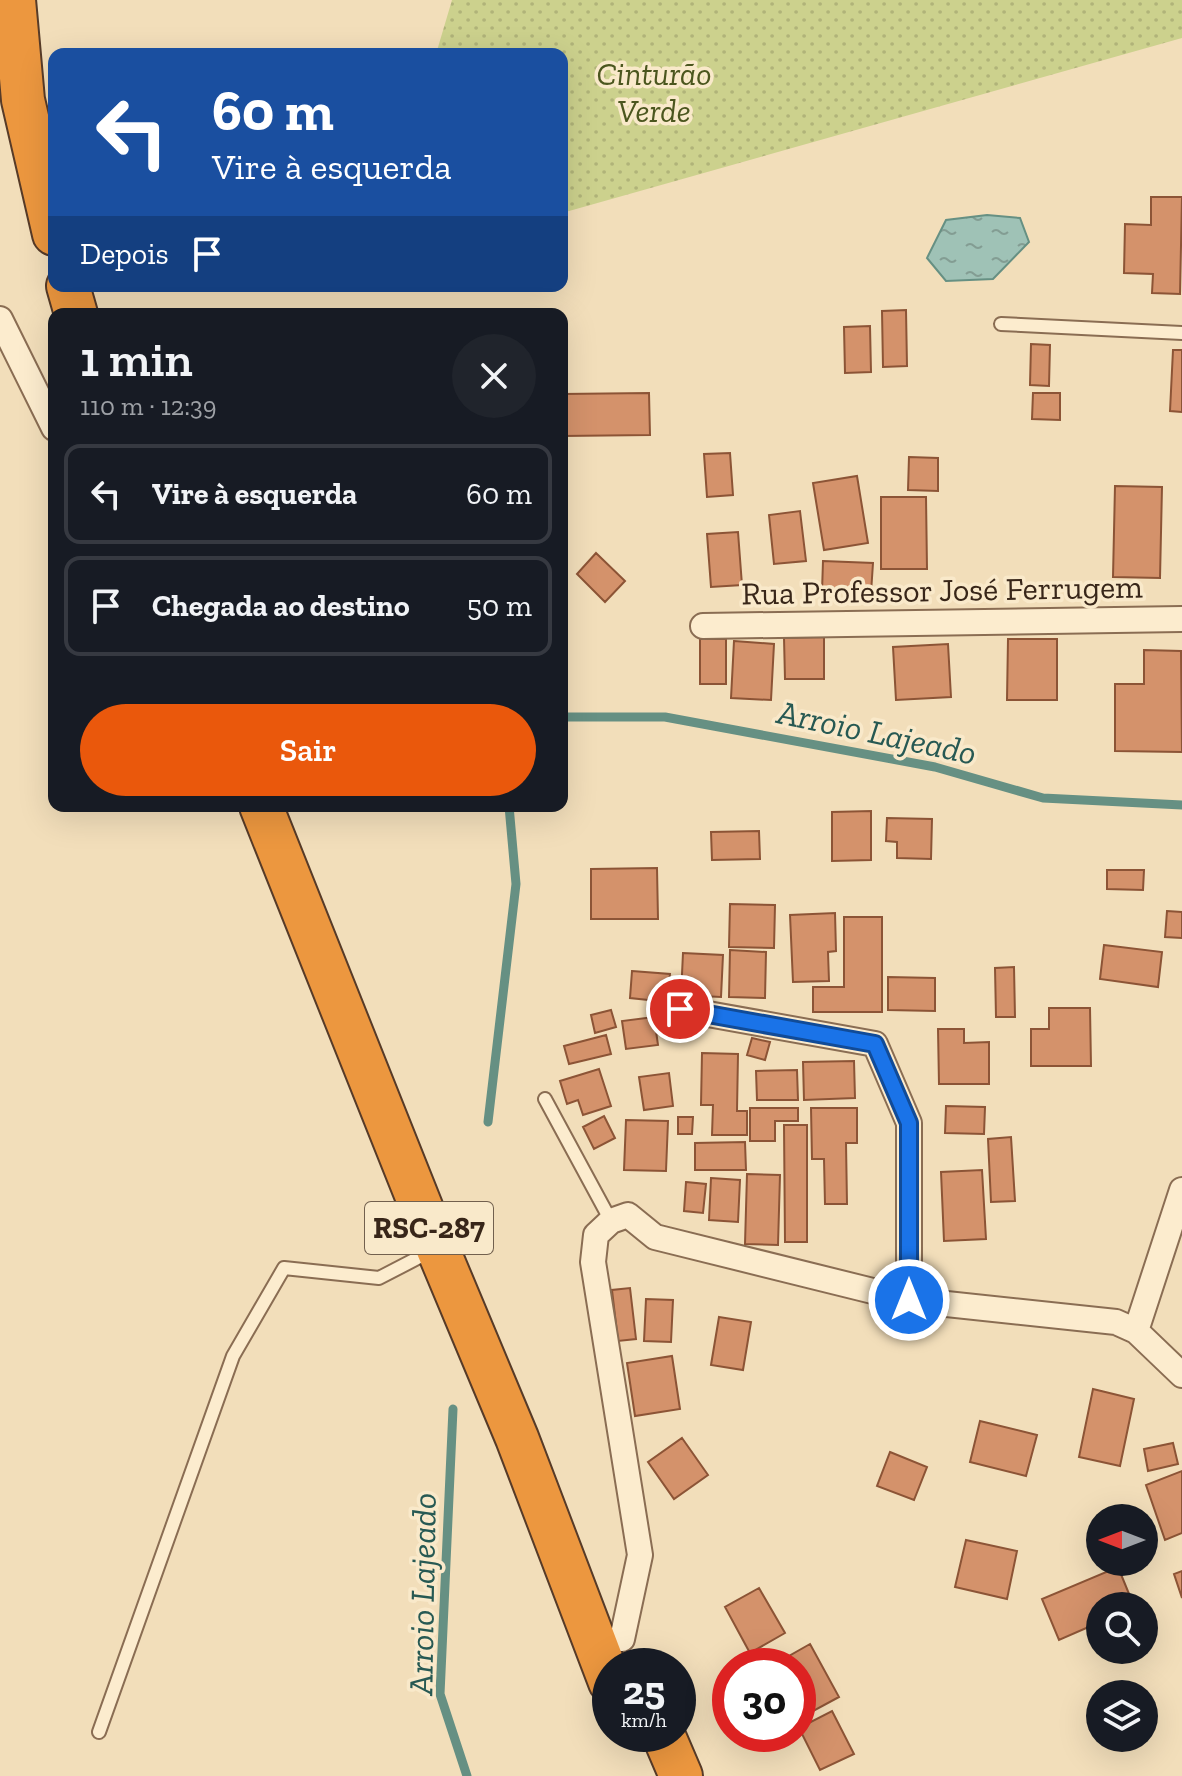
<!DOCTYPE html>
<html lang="pt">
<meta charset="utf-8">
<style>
:root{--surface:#171b24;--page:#20242c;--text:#f1f3f6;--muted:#9ea1a6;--line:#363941;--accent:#ea580c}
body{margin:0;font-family:"Zilla Slab",serif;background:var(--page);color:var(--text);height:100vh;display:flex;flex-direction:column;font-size:30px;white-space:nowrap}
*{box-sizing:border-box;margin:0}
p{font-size:26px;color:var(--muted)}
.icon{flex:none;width:44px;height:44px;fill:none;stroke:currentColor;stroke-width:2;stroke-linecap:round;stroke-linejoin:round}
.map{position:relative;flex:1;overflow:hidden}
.side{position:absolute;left:48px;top:308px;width:520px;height:504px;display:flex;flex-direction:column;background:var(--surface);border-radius:16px;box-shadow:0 8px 32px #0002}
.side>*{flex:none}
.banner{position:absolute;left:48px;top:48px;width:520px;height:244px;border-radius:16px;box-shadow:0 8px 32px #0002;background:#1a4fa0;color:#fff;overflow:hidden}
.needle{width:52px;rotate:270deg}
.buttons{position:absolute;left:1086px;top:1504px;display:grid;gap:16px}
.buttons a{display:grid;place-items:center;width:72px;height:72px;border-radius:50%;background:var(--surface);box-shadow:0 8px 32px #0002;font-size:40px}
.speed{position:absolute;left:592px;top:1648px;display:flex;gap:16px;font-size:40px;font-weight:700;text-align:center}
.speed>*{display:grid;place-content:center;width:104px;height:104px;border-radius:50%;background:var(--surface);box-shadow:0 8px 32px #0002;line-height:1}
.speed small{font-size:20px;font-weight:400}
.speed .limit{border:12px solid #d22;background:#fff;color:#111}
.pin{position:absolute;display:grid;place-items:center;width:68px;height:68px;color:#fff;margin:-34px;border:4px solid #fff;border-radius:50%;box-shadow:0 2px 8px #0007}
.me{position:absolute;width:88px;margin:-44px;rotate:0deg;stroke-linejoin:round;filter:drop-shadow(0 0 6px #0008)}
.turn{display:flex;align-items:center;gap:28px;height:168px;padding:0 32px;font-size:36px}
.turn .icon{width:104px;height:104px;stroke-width:2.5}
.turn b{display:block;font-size:56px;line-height:68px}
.then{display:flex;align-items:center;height:76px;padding:0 32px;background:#0003;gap:16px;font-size:30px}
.round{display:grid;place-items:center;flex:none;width:84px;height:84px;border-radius:42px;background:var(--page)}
.head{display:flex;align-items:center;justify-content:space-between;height:136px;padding:0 32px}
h1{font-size:48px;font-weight:600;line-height:60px}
.primary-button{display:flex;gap:16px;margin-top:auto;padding:16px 32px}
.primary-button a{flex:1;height:92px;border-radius:48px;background:var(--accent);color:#fff;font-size:32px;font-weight:600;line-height:92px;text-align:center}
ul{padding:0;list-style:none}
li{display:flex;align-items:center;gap:24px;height:100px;margin:0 16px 12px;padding:0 16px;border:4px solid var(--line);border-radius:16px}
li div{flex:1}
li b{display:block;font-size:30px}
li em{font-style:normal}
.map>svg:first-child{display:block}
.grass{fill:url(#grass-dots)}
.water{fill:url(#water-ripples);stroke:#669083;stroke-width:2}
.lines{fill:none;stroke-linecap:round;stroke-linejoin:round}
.stream{stroke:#669083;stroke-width:9}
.building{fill:#d4926b;stroke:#8c5436;stroke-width:2}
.lane-casing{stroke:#8a6d53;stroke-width:16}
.street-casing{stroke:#8a6d53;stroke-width:28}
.highway-casing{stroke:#573b28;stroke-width:46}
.lane{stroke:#fcecce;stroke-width:12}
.street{stroke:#fcecce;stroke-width:24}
.highway{stroke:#ec973f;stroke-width:42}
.route-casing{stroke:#114b97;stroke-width:20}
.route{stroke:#1a73e8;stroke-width:14}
.labels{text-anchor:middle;stroke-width:7;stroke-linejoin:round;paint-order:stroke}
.shield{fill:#f9e9ca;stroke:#72604e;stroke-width:2}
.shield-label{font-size:30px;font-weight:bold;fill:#382619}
.park-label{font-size:32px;font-style:italic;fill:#4b561e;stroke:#f9e9ca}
.street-label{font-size:32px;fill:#382619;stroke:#f9e9ca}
.water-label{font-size:34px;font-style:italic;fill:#275953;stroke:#f9e9ca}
</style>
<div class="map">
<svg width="1182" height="1776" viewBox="0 0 1182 1776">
<defs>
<pattern id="grass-dots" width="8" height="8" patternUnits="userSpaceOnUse" patternTransform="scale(2)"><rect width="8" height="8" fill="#ccd18d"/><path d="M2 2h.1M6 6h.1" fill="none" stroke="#b0b379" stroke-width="1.8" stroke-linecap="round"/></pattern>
<pattern id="water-ripples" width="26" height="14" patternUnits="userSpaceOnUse" patternTransform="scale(2)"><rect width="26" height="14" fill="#9fc2b6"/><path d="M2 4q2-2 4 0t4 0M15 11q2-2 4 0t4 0" fill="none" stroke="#839d93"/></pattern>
</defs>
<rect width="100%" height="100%" fill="#f2deba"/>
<path class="grass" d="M452,0H1182V38L562,213V54H436Z"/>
<path class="water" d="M987,215L1020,218L1029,242L993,279L946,281L927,258L946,220Z"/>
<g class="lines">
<path class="stream" d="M562,722L566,717H665L935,767L1043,798L1182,805
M488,1122L516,884L509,806
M453,1409L440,1694L467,1776"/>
</g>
<path class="building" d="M1151,197H1182L1180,294L1152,293L1153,274L1124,273L1125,224L1151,225Z
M906,310L907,366L883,367L882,311Z
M870,326L871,372L845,373L844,327Z
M1031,344L1050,345L1049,386L1030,385Z
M1173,350H1182V412L1170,411Z
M649,393L650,435L562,436V394Z
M1033,393H1060V420L1032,419Z
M730,453L733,495L707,497L704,454Z
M909,457L938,458V491L908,490Z
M857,476L868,543L824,550L813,483Z
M1115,486L1162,487L1160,578L1113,577Z
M881,497H926L927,569H881Z
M800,511L806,561L774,564L769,515Z
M738,532L742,585L711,587L707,534Z
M596,553L625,581L605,602L577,574Z
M823,561L873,563L871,593L822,592Z
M824,637V679H785L784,638Z
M700,639H726V684H700Z
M1008,639H1057V700H1007Z
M734,641L774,644L771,700L731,698Z
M948,644L951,697L896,700L893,647Z
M1144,650L1181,651L1182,752L1115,751V684H1144Z
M871,811V860L832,861V812Z
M887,818L932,819L931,859L897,858V842L886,841Z
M759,831L760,859L712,860L711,832Z
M657,868L658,919H591V869Z
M1107,870H1144L1143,890L1107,889Z
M730,904L775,905L774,948L729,947Z
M1167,911L1182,912V938L1165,937Z
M835,913L836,951L828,952L829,981L793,982L790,915Z
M844,917H882V1012H813V987H844Z
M1104,945L1162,952L1158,987L1100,979Z
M730,950L766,952L765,998L729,997Z
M683,953L723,955L721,997L681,995Z
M1014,967L1015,1017H996L995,968Z
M632,971L670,974L667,1002L630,998Z
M888,977L935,978V1011L888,1010Z
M1049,1008H1090L1091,1066H1031V1029H1049Z
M611,1010L616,1027L595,1033L591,1015Z
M654,1017L658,1045L626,1049L622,1021Z
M938,1029H964V1043L989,1042V1084H939Z
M606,1035L611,1054L569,1064L564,1046Z
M752,1038L770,1042L765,1060L747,1055Z
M702,1053L738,1054L737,1111H747V1135H712L713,1105H701Z
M854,1061L855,1098L804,1100L803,1062Z
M599,1069L611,1106L583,1115L578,1100L567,1104L560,1081Z
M797,1070L798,1100H757L756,1071Z
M669,1073L673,1106L644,1110L639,1077Z
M946,1106L985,1107L984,1134L945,1133Z
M750,1108H798V1121H775V1141H750Z
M811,1108H857V1143H846L847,1204H825L824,1159H812Z
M604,1116L615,1138L594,1149L583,1127Z
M678,1117H693L692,1134H678Z
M626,1120L668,1121L666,1171L624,1170Z
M784,1125H807V1242H785Z
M1011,1137L1015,1201L991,1202L988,1139Z
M745,1142L746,1170H695V1143Z
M982,1170L986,1239L944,1241L941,1172Z
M747,1174L780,1175L778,1245L745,1244Z
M711,1178L740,1180L738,1222L709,1220Z
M686,1182L706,1184L703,1213L684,1211Z
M630,1288L636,1339L618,1341L612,1290Z
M646,1299L673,1300L671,1342L644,1341Z
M719,1317L751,1322L743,1370L711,1365Z
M672,1356L680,1409L635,1416L627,1363Z
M1093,1389L1134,1399L1120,1466L1079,1457Z
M980,1421L1037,1435L1026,1476L970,1462Z
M682,1438L708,1475L674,1499L648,1462Z
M1173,1443L1178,1464L1148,1471L1144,1449Z
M890,1452L927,1467L914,1500L877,1486Z
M1182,1471V1533L1165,1540L1146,1485Z
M966,1540L1017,1551L1007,1599L955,1587Z
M1118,1567L1134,1606H1100V1622L1059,1640L1042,1599Z
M1182,1571V1598L1174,1574Z
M759,1588L785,1633L750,1653L725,1607Z
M810,1644L839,1697L804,1716L798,1706V1666H776L775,1664Z
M832,1711L854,1754L820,1770L799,1728Z"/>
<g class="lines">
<g class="lane-casing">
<path id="lane" d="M1001,324L1182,333
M545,1099L611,1221
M99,1732L233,1356L284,1268L379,1278L431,1251"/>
</g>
<g class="street-casing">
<path id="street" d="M0,319L54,428
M703,626L1182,619
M680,1009L875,1044L909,1123V1300
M1136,1331L1182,1190
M622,1639L640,1555L593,1262L596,1235L611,1221L628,1215L655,1237L909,1300L1116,1322L1136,1331L1182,1375"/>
</g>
<g class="highway-casing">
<path id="highway" d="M14,0L23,100L54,234
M68,286L76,314
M261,806L437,1247L517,1438L610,1682
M663,1734L681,1776"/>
</g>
<use href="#lane" class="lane"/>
<use href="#street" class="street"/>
<use href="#highway" class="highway"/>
</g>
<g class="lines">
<g class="route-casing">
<path id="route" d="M680,1009L875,1044L909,1123V1300"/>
</g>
<use href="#route" class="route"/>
</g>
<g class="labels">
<rect class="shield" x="365" y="1202" width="128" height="52" rx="6"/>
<g class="shield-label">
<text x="429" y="1238">RSC-287</text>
</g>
<g class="park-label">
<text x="654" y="85">Cinturão<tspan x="654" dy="37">Verde</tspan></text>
</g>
<g class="street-label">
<text transform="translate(942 590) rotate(-1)" y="11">Rua Professor José Ferrugem</text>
</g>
<g class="water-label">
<text transform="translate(877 732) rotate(12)" y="12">Arroio Lajeado</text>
<text transform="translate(422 1594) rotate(-89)" y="12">Arroio Lajeado</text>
</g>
</g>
</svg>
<div class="buttons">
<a><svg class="needle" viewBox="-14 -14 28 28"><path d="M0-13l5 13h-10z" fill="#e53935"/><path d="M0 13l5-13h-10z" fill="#9ea1a6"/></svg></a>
<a><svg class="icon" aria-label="search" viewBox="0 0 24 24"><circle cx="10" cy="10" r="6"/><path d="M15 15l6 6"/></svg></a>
<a><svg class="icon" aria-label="layers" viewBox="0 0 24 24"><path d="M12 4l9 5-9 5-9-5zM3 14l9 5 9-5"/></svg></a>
</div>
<div class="speed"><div>25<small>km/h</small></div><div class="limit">30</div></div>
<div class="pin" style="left:680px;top:1009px;background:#d93025"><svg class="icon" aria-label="arrive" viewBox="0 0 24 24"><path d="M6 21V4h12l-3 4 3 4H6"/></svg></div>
<svg class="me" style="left:909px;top:1300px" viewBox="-20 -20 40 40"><circle r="17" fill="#1a73e8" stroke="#fff" stroke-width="3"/><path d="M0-11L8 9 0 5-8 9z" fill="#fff"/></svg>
<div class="banner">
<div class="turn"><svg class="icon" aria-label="left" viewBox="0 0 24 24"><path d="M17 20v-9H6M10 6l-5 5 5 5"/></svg><div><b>60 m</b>Vire à esquerda</div></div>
<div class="then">Depois<svg class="icon" aria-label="arrive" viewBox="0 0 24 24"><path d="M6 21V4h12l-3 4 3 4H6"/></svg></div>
</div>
<section class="side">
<div class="head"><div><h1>1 min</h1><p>110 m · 12:39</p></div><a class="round"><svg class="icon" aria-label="close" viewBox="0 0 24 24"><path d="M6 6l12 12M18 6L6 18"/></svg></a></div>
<ul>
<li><svg class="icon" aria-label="left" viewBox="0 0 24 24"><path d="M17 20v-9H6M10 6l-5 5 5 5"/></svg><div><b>Vire à esquerda</b></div><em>60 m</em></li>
<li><svg class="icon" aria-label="arrive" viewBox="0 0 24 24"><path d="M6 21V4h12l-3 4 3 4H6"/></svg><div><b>Chegada ao destino</b></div><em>50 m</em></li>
</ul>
<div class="primary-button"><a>Sair</a></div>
</section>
</div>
